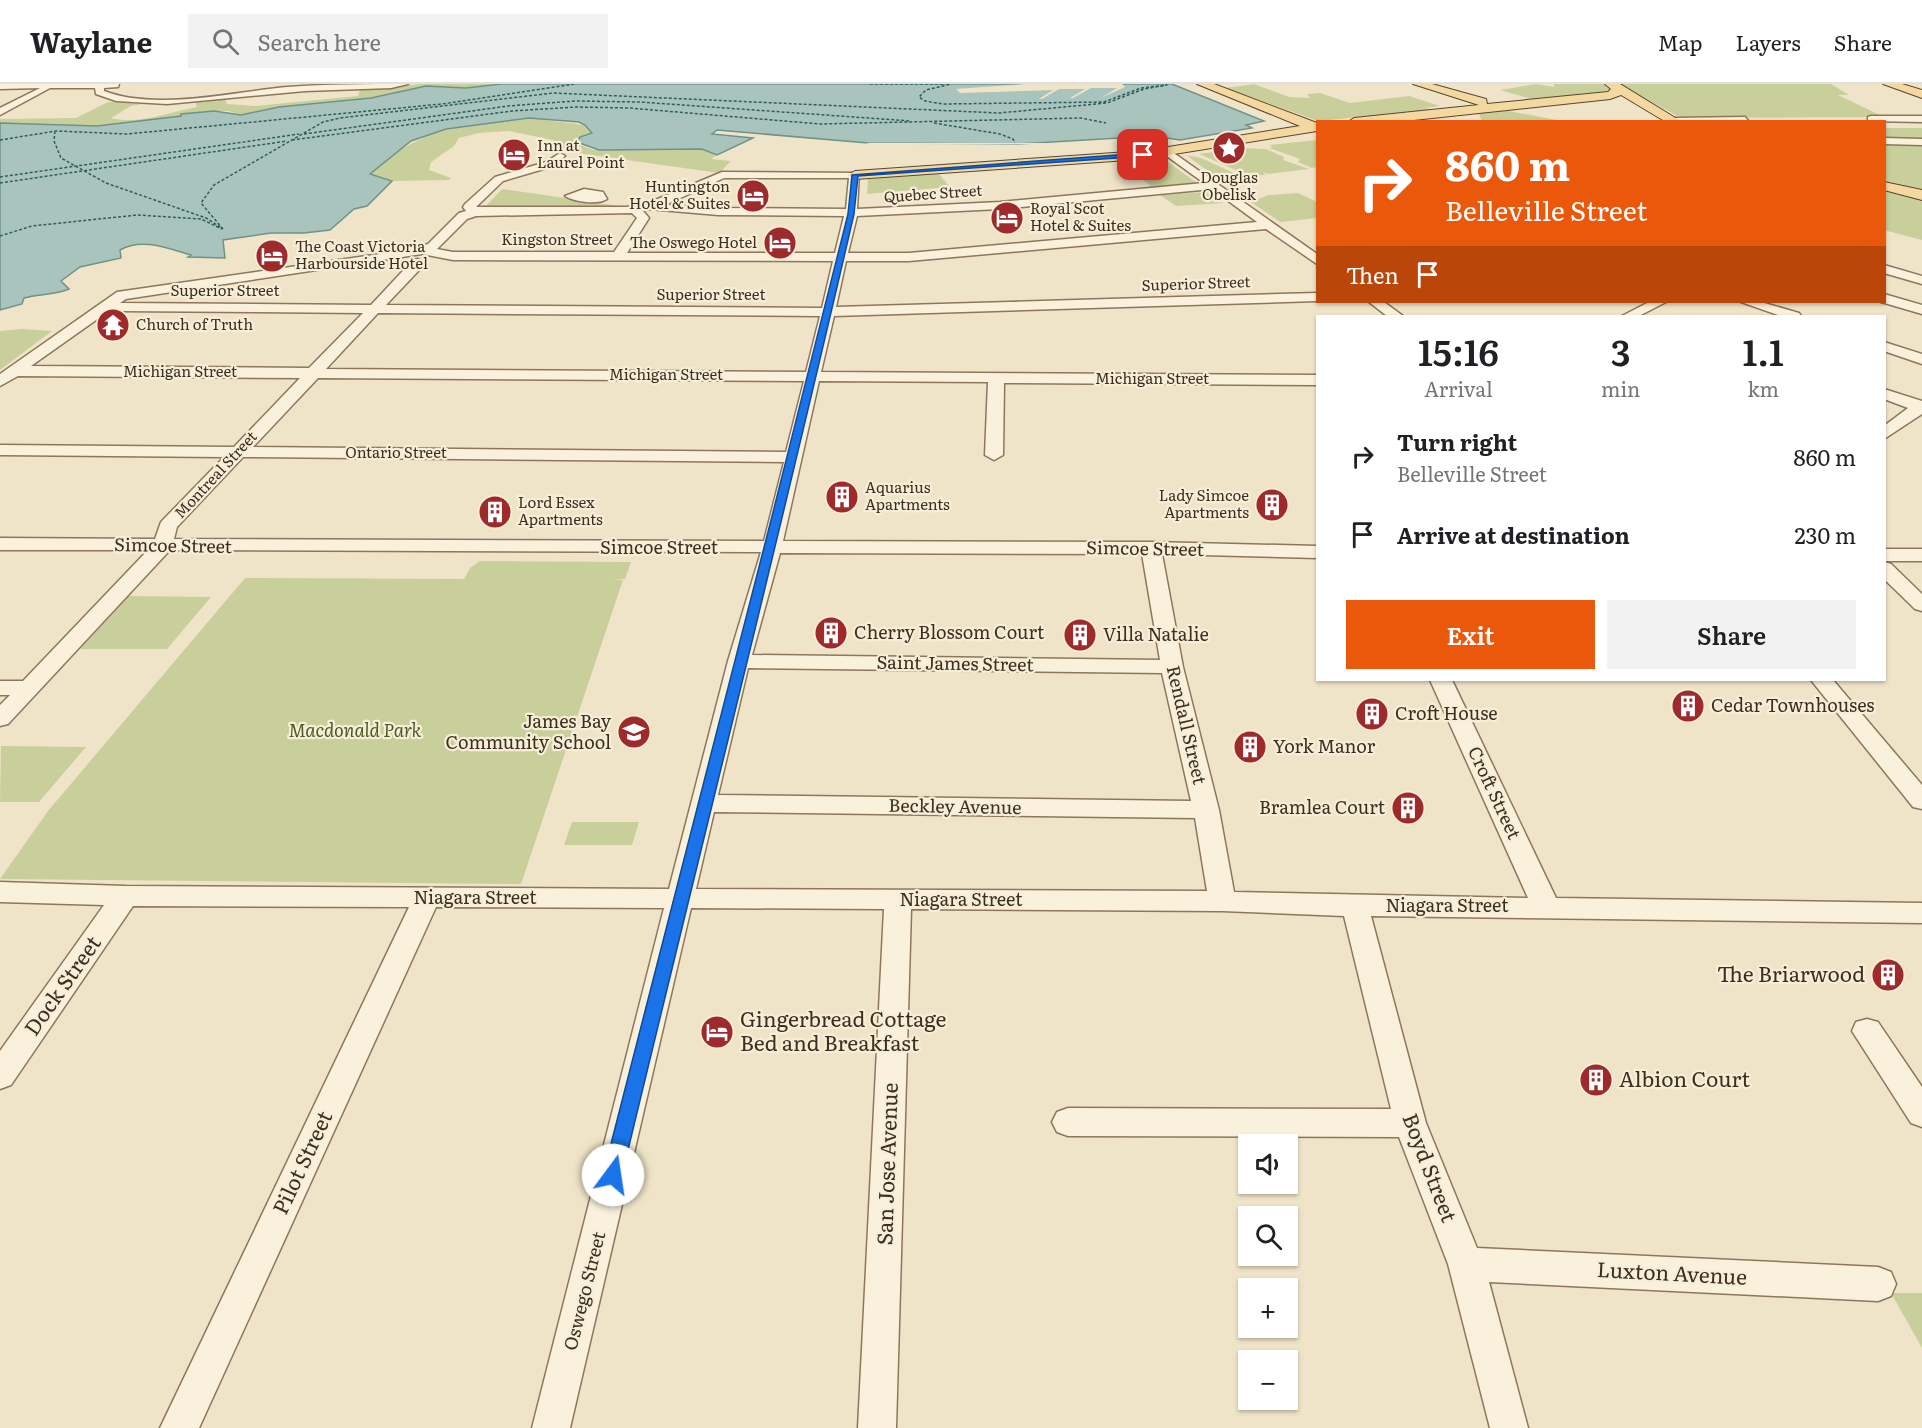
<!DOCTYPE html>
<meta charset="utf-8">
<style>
:root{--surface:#fff;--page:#f2f2f2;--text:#202124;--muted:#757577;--line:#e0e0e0;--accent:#ea580c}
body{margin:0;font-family:Literata,serif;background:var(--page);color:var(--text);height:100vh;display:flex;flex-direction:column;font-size:22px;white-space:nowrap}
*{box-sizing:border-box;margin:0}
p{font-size:20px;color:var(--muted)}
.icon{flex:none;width:33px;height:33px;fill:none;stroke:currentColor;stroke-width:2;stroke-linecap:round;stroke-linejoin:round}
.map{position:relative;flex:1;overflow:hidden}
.sheet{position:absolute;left:1316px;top:231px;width:570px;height:366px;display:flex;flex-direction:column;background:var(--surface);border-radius:0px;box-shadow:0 2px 4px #0004}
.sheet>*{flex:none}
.banner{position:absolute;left:1316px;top:36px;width:570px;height:183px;border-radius:0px;box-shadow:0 2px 4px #0004;background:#ea580c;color:#fff;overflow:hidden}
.tools{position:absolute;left:1238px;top:1050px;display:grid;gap:12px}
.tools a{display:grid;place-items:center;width:60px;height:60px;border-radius:0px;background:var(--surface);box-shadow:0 2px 4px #0004;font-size:30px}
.pin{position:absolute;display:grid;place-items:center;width:51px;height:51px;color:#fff;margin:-26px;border-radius:12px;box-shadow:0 3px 9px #0006}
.me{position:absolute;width:66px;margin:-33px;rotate:14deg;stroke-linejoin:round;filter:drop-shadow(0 0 4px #0008)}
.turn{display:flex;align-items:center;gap:21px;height:126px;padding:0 30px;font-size:27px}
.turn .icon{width:78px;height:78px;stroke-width:2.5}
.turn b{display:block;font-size:42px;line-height:51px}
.then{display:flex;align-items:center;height:57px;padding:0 30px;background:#0003;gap:12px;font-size:22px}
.eta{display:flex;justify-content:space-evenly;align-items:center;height:102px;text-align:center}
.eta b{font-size:36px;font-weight:600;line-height:42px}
.cta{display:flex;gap:12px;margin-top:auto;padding:12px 30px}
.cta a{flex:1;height:69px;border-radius:0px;background:var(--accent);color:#fff;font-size:24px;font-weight:600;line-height:69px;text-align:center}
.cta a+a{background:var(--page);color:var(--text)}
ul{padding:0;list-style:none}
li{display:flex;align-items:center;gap:18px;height:78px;padding:0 30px}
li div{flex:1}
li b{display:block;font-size:22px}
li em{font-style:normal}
header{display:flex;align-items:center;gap:36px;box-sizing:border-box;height:84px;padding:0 30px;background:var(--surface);border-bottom:2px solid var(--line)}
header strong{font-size:28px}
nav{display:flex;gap:33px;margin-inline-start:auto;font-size:21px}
.search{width:420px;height:54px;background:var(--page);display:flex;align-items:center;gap:15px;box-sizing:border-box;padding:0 21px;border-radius:0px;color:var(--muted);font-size:22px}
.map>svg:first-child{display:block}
.green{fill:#c9cf9b}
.water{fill:#a9c4bc;stroke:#6f938a;stroke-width:1.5}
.pier{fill:#f0e4c8}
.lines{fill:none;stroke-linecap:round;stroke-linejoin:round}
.ferry{stroke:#2f5d5a;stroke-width:1.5;stroke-dasharray:3 2;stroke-linecap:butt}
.minor-casing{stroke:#8d765c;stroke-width:3}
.major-casing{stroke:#5b4430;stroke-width:2}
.minor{fill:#faf1dc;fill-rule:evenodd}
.major{fill:#f3d9a0;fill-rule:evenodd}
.route{fill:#1a73e8;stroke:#114b97;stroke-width:1.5}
.labels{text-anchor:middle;stroke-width:4.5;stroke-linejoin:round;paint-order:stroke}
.far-poi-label{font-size:15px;fill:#3d2e20;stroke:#f7eed8;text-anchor:start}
.far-street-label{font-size:15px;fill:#3d2e20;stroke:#f7eed8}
.street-label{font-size:18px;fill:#3d2e20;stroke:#f7eed8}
.poi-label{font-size:18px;fill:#3d2e20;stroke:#f7eed8;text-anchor:start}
.park-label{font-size:18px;font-style:italic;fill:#4d5a26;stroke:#f7eed8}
.near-poi-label{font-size:21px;fill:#3d2e20;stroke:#f7eed8;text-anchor:start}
.near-street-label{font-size:21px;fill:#3d2e20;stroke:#f7eed8}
</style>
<header>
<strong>Waylane</strong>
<div class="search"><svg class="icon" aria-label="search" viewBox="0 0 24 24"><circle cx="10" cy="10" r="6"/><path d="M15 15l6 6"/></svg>Search here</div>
<nav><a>Map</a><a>Layers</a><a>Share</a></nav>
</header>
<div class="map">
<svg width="1922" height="1344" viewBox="0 0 1922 1344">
<rect width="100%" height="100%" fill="#f0e4c8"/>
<path class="green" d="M421,0H501L466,4L426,2L371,14L279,23L241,31L228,27H203L181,32L97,42L0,39V35L76,34L108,18L142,20L131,22L111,34C139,41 170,28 197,23L195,17L225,14L227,20L255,22L358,12L360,6Z
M1254,0L1289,13L1310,14L1307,10L1320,9L1350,19L1409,12L1440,22L1426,24L1431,26L1318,37L1226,4Z
M1536,0L1554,3V0H1604L1610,6L1601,9L1535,16L1500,6Z
M1619,0H1831L1849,11H1838L1884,33L1681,34Z
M1504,26L1562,37H1482L1478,28Z
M529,34L585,41L592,49L577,55V60L594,66L702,65L717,71L711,75L731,77L719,89L584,70L555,61L553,56L509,47L479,49L459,54L454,62L431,78L429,86L451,94L449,96L392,97L370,90C373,84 381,80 387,75C432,42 475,37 529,34Z
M1884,44H1922V108L1884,98Z
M1317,56V83L1312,84L1298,78L1300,75L1269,64L1273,63L1269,61Z
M1242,64L1266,65L1284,73L1283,76L1309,85L1268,90L1262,88L1266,91H1248L1257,88L1245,90L1199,70Z
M1186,71L1201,74L1247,95L1223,98Z
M1161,73L1197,99L1152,103L1117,76Z
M938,89L950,103L867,110L868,95Z
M502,105L626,123L486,122Z
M1890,106L1922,114V156L1884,146V108Z
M1207,108L1223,119L1176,122L1160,111Z
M1298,109L1317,118V134L1280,138L1251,118L1269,111Z
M22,245L52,247L0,286V247Z
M480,477L631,478L625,495H612L623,496L521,800L0,795L48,727L245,494L464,495L470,484Z
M129,512L211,513L167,565H80Z
M1,662L86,663L39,718H0Z
M572,738H639L632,761H564Z
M1891,1209H1922V1264Z"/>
<path class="water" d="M501,0H1172L1264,37L1246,41L1252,44L1180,56L1153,52L1018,60L868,59L717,46L712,50L753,54L717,71L702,65L599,66L577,58L580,53L592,49L585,41L579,38L529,34L446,45L411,57L370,90L392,97L367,122L354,125L330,146L304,149H271L223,156L225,174L188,173L191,171C169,165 142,153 120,166L121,174L80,183L61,197L69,205C55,211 39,210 24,214L22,220L0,226V39L97,42L181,32V30L214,27L241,31L279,23L371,14L426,2L466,4Z"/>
<path class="pier" d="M1026,0H1122L1125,3L1101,14L1117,4H1091L1073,14H1070L1085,5H1059L1042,15H1039L1053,6L960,9L956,5Z
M869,59H1063L1064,60L862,61Z"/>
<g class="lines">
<path class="ferry" d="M870,0H944
M934,39L1000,50L1013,55L1015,59
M55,47L54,57L61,74L106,99L206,134L220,143
M304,50L508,22L575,17L640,18L911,37
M0,56L56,47L127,50L442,20L574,0
M292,56L512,27L576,23L629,24L820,40L1081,34L1106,39
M0,93L299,50
M0,99L287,57
M223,145L201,119L214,101L323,38L340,34L553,9L999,29L1107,19L1144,5L1167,1L1141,4L1104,18L943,20L925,17L919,13L926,6L951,0
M0,152L32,142L137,131L201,135L222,145"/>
<g class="minor-casing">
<path id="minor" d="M0,0H119L118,3L104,4V7C156,27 232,8 287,3C327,0 367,0 408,0L391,4L305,7L167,20L116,17L96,10L95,4H50L0,31V24L40,4L0,5Z
M1871,32H1922V38L1868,37V33Z
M1745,33L1749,38L1670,37L1675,34Z
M1884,54L1922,55V61L1884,60Z
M1168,65L1317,170V180L1266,145L909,177H846L836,223L1317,209V217L834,232L821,288L1317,291V301L1004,299L1003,371L994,376L985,371L988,298L819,297L783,457L1151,458L1317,462V474L1162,470L1183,583L1219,726L1234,808L1528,814L1430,596H1452L1556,814L1922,819V839L1371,832L1426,1039L1477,1164L1878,1183L1891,1188L1896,1200L1891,1212L1878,1217L1489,1198L1528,1344H1490L1448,1180L1399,1053L1068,1052L1057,1048L1052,1038L1057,1028L1068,1024L1391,1025L1344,832L1222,827L911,825L896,1344H858L884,825L691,824L570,1344H532L664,824L436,823L199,1344H160L409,823L133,822L11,1001L0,1005V967L104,821L0,818V798L125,802L669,805L728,577L761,468L170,466L8,640L0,642V621L10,611H0V597H23L148,466H0V454L155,455L161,438L224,373L0,371V361L234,363L300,294L18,292L0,302V290L117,208L408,166L428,160L459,129L466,127L463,123L465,120L495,93L546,78L560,69L565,72L554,82L503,97L476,123H627L653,117L722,88L859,89L857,125L1000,118L1204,99L1164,70L1163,68ZM724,94H849L846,125L718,124L665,121ZM1212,105L1257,138L909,169H848L857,132L1000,125ZM649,125L718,131L844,132L835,169H627L649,134L643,127ZM632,129L637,134L614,168H453L437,165L467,135L476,132ZM422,170L453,176L833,177L822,224L386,221L423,182L425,179L418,175L413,176L371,221L120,219L126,215ZM113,224L120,227L363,229L309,284L31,282ZM378,229L820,232L806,288L326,285ZM318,294L804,297L786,368L253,363ZM243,373L784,378L764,457L174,455L177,443ZM780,469L1142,470L1160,576L752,571ZM748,584L1162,589L1191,717L718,711ZM714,728L1195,734L1207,807L696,805Z
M584,105L603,108L607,115C598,121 574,118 565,112Z
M1884,181L1922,192V200L1884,189Z
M1884,210L1922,221V230L1881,218H1884Z
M1369,218H1384L1403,232H1387Z
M1649,218H1666L1639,232H1622Z
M1741,218H1761L1799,229L1801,232H1781Z
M1884,258L1922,270V280L1884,267Z
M1884,305L1922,317V330L1884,355V342L1908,324L1884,315Z
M1884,465H1922V477H1884Z
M1884,478L1891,480L1922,510V527L1915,525L1884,495Z
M1811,596H1833L1922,701V725L1913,723Z
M1867,935L1878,938L1922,1003V1043L1911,1039L1852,947L1856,938Z"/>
</g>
<g class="major-casing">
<path id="major" d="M1197,0H1214L1317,39V47L1143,75L855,95L848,91L855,87L1143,67L1300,42Z
M1413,0H1432L1486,15L1487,20L1608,8L1611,5L1605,0H1620L1682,38H1666L1621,11L1610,15L1395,38H1348L1354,34L1479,21Z
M1883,0H1902L1922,6V14Z
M1884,98L1922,106V116L1884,106Z"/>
</g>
<use href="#minor" class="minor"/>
<use href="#major" class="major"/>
</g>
<path class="route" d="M1143,69L1145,72L858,92L854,130C780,451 699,770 622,1091L619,1097L613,1099L606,1097L603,1091C684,770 769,451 848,130L852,91Z"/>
<defs>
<g id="sight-disc" transform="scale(1.725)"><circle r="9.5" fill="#9e2a2b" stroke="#f7eed8"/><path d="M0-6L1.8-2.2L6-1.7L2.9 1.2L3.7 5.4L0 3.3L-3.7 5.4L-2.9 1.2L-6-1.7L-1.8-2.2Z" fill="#fff"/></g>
<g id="hotel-disc" transform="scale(1.725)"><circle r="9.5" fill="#9e2a2b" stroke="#f7eed8"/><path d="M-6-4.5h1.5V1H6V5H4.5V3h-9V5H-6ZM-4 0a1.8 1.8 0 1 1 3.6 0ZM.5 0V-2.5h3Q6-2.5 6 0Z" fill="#fff"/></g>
<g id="temple-disc" transform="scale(1.725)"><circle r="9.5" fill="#9e2a2b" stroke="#f7eed8"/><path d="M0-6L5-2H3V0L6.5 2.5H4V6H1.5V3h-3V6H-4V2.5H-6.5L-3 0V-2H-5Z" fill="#fff"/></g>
<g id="building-disc" transform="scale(1.725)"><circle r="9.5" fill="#9e2a2b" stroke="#f7eed8"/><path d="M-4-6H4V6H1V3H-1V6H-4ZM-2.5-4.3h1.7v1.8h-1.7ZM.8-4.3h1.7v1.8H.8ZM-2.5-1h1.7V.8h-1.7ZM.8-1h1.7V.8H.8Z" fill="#fff"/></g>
<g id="school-disc" transform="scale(1.725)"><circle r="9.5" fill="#9e2a2b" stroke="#f7eed8"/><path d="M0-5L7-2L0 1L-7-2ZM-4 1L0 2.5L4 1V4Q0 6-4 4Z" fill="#fff"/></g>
</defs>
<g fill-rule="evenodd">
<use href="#sight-disc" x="1229" y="64"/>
<use href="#hotel-disc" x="514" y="71"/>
<use href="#hotel-disc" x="753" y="112"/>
<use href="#hotel-disc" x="1007" y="134"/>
<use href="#hotel-disc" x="780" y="159"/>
<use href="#hotel-disc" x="272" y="172"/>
<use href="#temple-disc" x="113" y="241"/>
<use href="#building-disc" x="842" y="413"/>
<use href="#building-disc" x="1272" y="421"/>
<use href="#building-disc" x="495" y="428"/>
<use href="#building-disc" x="831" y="549"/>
<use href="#building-disc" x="1080" y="551"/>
<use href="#building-disc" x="1688" y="622"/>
<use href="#building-disc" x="1372" y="630"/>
<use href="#school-disc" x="634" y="648"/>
<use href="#building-disc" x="1250" y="663"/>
<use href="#building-disc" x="1408" y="724"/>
<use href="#building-disc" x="1888" y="891"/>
<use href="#hotel-disc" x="717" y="948"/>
<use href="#building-disc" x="1596" y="996"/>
</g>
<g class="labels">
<g class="far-poi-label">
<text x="537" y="67">Inn at<tspan x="537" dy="17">Laurel Point</tspan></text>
<text x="1229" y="99" text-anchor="middle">Douglas<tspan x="1229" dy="17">Obelisk</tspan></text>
<text x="730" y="108" text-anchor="end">Huntington<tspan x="730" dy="17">Hotel &amp; Suites</tspan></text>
<text x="1030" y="130">Royal Scot<tspan x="1030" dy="17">Hotel &amp; Suites</tspan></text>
<text x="757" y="164" text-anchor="end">The Oswego Hotel</text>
<text x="295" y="168">The Coast Victoria<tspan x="295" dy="17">Harbourside Hotel</tspan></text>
<text x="136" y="246">Church of Truth</text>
<text x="865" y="409">Aquarius<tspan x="865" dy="17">Apartments</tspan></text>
<text x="1249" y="417" text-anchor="end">Lady Simcoe<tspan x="1249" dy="17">Apartments</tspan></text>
<text x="518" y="424">Lord Essex<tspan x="518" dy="17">Apartments</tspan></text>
</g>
<g class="far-street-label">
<text transform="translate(933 110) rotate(-4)" y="5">Quebec Street</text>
<text x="557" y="161">Kingston Street</text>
<text transform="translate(1196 200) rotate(-2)" y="5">Superior Street</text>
<text x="225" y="212">Superior Street</text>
<text x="711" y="216">Superior Street</text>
<text x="180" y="293">Michigan Street</text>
<text x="666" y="296">Michigan Street</text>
<text x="1152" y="300">Michigan Street</text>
<text x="396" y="374">Ontario Street</text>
<text transform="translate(216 391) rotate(-47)" y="5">Montreal Street</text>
</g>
<g class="street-label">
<text transform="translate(173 462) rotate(1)" y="6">Simcoe Street</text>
<text x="659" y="470">Simcoe Street</text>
<text transform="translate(1145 465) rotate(1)" y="6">Simcoe Street</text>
<text transform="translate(955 580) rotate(1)" y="6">Saint James Street</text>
<text transform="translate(1186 641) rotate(77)" y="6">Rendall Street</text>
<text transform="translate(1494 709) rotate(65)" y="6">Croft Street</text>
<text transform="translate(955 723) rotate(1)" y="6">Beckley Avenue</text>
<text x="475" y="820">Niagara Street</text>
<text x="961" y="822">Niagara Street</text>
<text x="1447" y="828">Niagara Street</text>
<text transform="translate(585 1207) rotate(-76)" y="6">Oswego Street</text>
</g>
<g class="poi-label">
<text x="854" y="555">Cherry Blossom Court</text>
<text x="1103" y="557">Villa Natalie</text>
<text x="1711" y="628">Cedar Townhouses</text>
<text x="1395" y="636">Croft House</text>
<text x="611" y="644" text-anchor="end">James Bay<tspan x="611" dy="21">Community School</tspan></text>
<text x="1273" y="669">York Manor</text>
<text x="1385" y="730" text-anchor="end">Bramlea Court</text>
</g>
<g class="park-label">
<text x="355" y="653">Macdonald Park</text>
</g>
<g class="near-poi-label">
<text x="1865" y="898" text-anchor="end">The Briarwood</text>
<text x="740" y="943">Gingerbread Cottage<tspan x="740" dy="24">Bed and Breakfast</tspan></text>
<text x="1619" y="1003">Albion Court</text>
</g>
<g class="near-street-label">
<text transform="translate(63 902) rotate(-55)" y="7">Dock Street</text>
<text transform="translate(303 1079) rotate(-65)" y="7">Pilot Street</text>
<text transform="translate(888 1080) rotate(-88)" y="7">San Jose Avenue</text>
<text transform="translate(1429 1084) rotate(69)" y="7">Boyd Street</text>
<text transform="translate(1672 1190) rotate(3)" y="7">Luxton Avenue</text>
</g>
</g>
</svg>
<div class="tools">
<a><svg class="icon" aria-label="sound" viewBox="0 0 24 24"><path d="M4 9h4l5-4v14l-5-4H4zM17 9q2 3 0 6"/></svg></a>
<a><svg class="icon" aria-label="search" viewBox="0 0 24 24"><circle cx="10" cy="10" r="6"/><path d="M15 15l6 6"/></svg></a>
<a>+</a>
<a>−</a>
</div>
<div class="pin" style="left:1143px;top:71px;background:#d93025"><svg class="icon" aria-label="arrive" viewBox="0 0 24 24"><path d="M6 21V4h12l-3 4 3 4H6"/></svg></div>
<svg class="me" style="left:613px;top:1091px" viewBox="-20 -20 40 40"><circle r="19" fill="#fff"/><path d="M0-13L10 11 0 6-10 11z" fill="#1a73e8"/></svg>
<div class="banner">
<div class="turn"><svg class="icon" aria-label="right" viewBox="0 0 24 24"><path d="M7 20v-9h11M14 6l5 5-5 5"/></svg><div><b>860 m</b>Belleville Street</div></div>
<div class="then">Then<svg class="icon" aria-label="arrive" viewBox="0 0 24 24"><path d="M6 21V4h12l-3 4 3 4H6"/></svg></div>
</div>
<section class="sheet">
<div class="eta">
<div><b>15:16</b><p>Arrival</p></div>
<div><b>3</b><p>min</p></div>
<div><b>1.1</b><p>km</p></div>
</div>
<ul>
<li><svg class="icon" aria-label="right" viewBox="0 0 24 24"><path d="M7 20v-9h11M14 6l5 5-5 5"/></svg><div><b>Turn right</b><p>Belleville Street</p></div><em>860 m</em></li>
<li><svg class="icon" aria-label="arrive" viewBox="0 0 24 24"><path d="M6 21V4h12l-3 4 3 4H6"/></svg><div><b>Arrive at destination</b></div><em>230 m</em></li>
</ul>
<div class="cta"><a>Exit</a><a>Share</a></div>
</section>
</div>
